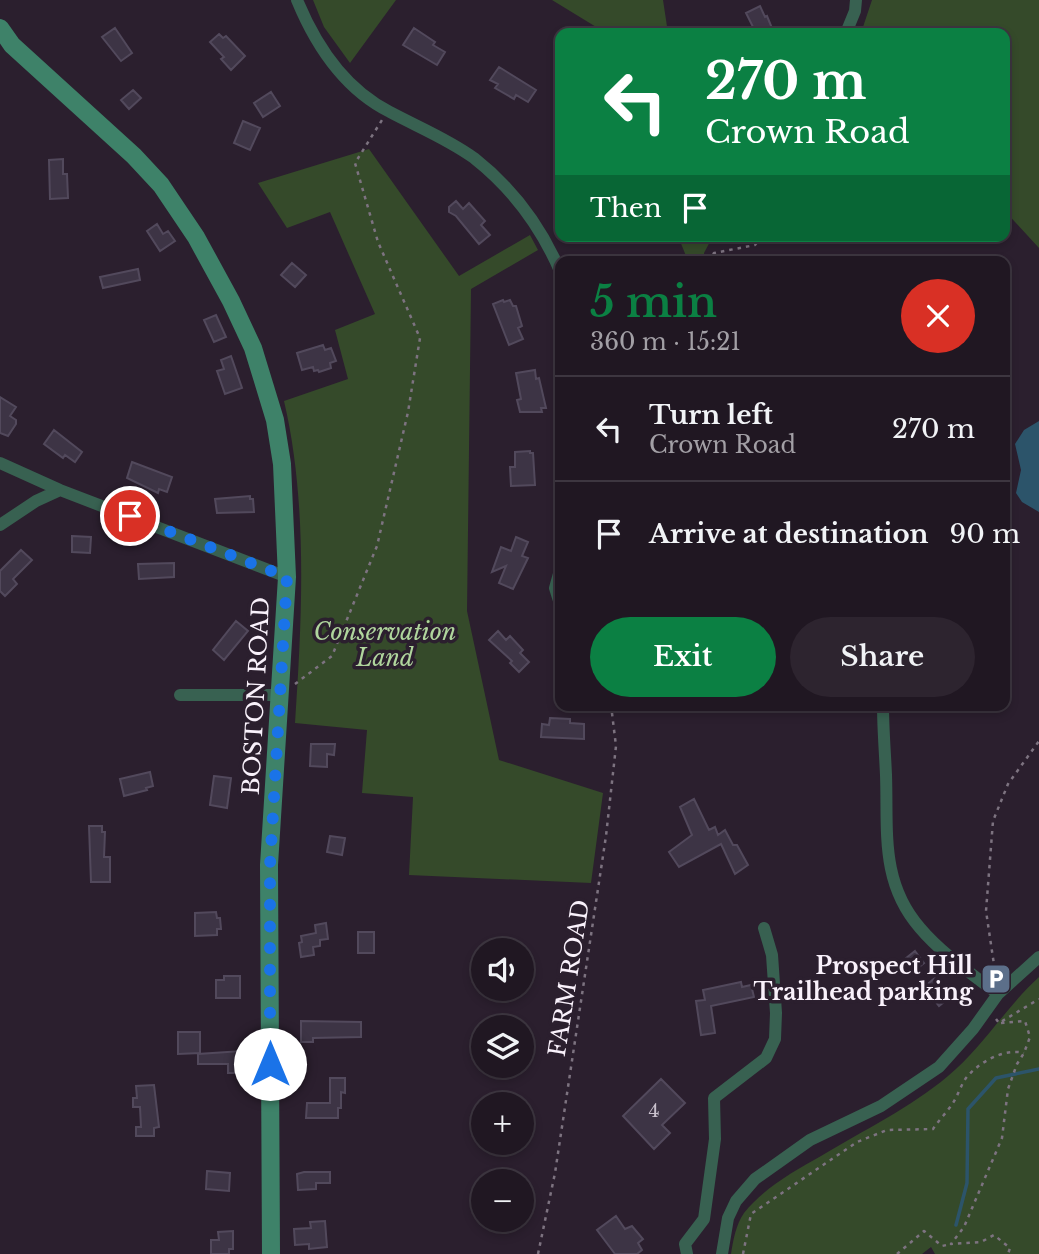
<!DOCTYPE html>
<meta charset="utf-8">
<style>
:root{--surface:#201722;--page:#2d242f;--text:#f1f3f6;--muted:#a29fa5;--line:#3d3640;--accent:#0b8043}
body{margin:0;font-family:"Libre Baskerville",serif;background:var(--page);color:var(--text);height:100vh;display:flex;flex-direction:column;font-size:26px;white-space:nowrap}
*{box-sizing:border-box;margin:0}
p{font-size:23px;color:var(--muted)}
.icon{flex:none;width:38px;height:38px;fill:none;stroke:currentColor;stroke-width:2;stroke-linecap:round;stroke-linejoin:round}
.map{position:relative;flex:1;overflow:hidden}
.details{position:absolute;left:555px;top:256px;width:455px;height:455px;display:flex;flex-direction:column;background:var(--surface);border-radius:14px;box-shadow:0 4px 10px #0003,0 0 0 2px var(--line)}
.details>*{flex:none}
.banner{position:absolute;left:555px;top:28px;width:455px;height:214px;border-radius:14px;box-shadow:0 4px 10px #0003,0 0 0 2px var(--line);background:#0b8043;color:#fff;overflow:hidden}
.buttons{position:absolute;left:471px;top:938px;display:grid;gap:14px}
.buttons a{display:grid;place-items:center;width:63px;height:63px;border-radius:50%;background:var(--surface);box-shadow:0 4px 10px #0003,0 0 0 2px var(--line);font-size:35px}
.pin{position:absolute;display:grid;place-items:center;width:60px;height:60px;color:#fff;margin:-30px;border:4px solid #fff;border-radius:50%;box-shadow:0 2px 7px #0007}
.me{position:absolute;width:77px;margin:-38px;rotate:0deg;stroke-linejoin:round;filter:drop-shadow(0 0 5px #0008)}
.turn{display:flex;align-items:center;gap:24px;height:147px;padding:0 35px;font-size:32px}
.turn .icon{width:91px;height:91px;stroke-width:2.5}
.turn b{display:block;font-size:49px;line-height:60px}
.then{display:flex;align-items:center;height:66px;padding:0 35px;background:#0003;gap:14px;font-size:26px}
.round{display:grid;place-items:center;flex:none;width:74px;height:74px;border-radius:37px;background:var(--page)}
.head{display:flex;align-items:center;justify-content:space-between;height:119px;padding:0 35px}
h1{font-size:42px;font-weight:600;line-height:52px;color:var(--accent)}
.primary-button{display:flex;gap:14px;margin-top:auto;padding:14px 35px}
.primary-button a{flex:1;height:80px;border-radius:42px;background:var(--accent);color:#fff;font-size:28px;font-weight:600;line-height:80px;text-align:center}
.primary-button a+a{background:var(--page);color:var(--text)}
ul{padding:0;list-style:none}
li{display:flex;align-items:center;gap:21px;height:105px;padding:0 35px;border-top:2px solid var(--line)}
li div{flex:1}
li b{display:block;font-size:26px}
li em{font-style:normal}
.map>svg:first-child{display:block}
.green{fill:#354a2a}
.water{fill:#2c546a}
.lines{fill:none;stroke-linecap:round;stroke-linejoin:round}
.stream{stroke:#2c546a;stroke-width:3.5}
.building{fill:#3d3445;stroke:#52495c;stroke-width:2}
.path{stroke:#7d7380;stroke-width:2.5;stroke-dasharray:3.5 5;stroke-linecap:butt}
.street{stroke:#386151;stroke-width:12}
.secondary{stroke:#3e8269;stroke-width:18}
.route{stroke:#1a73e8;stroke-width:12;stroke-dasharray:0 21.6}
.labels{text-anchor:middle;stroke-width:7;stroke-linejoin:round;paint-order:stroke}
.number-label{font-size:19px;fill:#cac2ce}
.park-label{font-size:23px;font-style:italic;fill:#b0d69d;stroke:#2b1f2e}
.street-label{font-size:23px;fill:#f9f1fb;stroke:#2b1f2e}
.poi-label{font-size:23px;font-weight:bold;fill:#f9f1fb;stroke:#2b1f2e;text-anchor:end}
</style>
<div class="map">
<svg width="1039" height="1254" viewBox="0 0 1039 1254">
<rect width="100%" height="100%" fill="#2b1f2e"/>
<path class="green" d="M313,0H396L350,63L324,27Z
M552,0H663L668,33H606Z
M872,0H1039V248L1005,211L1004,33H861Z
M369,149L459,276L530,235L538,250L471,289L467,611L499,760L603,793L591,883L409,875L413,797L362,793L367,730L295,723C302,619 308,503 284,401L348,379L335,330L375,314L330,212L287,228L258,183Z
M678,236H713L704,253V261H688Z
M1039,977V1254H935L931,1247L922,1254H731C733,1241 736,1224 744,1213C764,1188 794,1171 821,1156C864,1130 910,1108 948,1076C983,1047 1006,1007 1039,977Z"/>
<path class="water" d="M1039,421V512L1022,502L1016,493L1021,470L1015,444L1024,430Z"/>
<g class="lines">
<path class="stream" d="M956,1225L967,1183L968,1109L996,1078L1039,1069"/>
</g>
<path class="building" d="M760,6L765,17L767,16L774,33H756L746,13Z
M115,28L132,53L121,61L102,37Z
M414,28L435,42L433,45L445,52L437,65L403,45Z
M219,34L223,38L226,36L245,56L231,70L221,59L224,57L210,42Z
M499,67L536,90L528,102L516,95L514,99L495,88L498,84L490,80Z
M133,90L141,98L129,109L121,100Z
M271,92L280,106L263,117L254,103Z
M243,121L260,128L250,150L234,143Z
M63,159V174H67L68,198L50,199L49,160Z
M456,201L463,209L469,203L485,221L481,225L490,235L479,244L456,216L449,212V207Z
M157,224L163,234L168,231L175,241L160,251L147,231Z
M292,263L306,275L295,287L281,275Z
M138,269L140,280L103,288L100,277Z
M503,300L504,302L510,300L513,306H516L522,326L518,328L523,339L509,345L493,304Z
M216,315L226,337L214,342L204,320Z
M323,345L325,350L331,348L336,361L330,363L331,368L319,372L318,370L314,371L313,367L302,370L297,353Z
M231,356L242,388L225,394L217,371L224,369L221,360Z
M535,370L536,379L539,378L546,408H541L542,412H520L517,400L521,399L516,373Z
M0,397L16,407L10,416L16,420V424L8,436L0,433Z
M54,430L82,452L75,462L65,455L63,458L44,444Z
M530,451V453H533L535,485L511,486L510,467H515V452Z
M132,462L172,477L167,492L159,489L158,493L127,478Z
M250,496V499H253L254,512L217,513L215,499Z
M72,536L91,537L90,553L72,552Z
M516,537L528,542L522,556L528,558L513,589L499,583L506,566L492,572L501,547L511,551Z
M21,550L32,560L13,579L17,584L5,596L0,591V571Z
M174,563V577L139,579L138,564Z
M236,621L248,631L224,660L213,650Z
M498,631L506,640L510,636L523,650L520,653L529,662L519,672L510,663L512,661L489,640Z
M550,718L570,719V723L584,724V739L541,737L542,724L549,725Z
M311,744H335L334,755L327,754V767L310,766Z
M150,772L153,786L146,788L147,790L124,796L120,779Z
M214,776L231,778L227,808L210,805Z
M694,799L709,830L715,827L718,835L725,830L733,845H737L748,865L735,874L721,844L679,867L669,852L692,835L680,807Z
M89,826H102V832H105L104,857H110V882H91Z
M330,836L345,838L342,855L327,852Z
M216,912L217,918H220L221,929H217V935L195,936V913Z
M326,923L328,939L320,940V946L313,947L314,955L301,957L299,943L302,942L301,936L316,933L315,925Z
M358,932H374V953H358Z
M915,951L924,963L914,971L905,959Z
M224,976H240V998H216V980H224Z
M935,978L950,997L939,1006L924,987Z
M741,982L742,987L751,985L754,997L711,1006L715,1033L701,1035L696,1001L705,1000L703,990Z
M301,1021L361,1022V1037L313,1038V1042H301Z
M178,1032H200V1053L178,1054Z
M242,1051L243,1073H228V1064H198V1054Z
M330,1078H345V1093L341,1092V1108H338V1118H306L307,1103H330Z
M661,1079L685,1103L662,1125L670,1133L654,1149L623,1116Z
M154,1085L159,1127L154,1128V1136H136V1127H141L140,1107H133V1098H137L136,1086Z
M207,1171L230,1173L229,1191L206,1189Z
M304,1172H330V1183H316V1189L298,1190L297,1174Z
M616,1216L625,1229L632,1226L643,1239L638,1243L642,1250L637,1254H615L597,1230Z
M325,1221L327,1247L309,1249V1244L295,1245L294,1229L311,1228L310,1222Z
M233,1231V1249H229V1254H211V1240H219L218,1232Z"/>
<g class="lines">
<path class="path" d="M708,261L714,253L755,245L762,236
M295,684L332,656L377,546L408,412L420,338L378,242L355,163L382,120
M996,978L986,911L993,821L1008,784L1039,741
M996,1019L999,1023L1039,999
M1001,1023L1025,1021L1030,1037L1024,1053L1017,1064L1008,1089L1002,1138L964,1227L951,1244L981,1242L994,1235L1010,1248L1008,1254
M538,1254L555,1173L606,836L616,746L611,705
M743,1254L751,1214L857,1142L887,1130L933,1129C939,1120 947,1112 953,1103C958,1095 961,1085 966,1078C979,1062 1004,1048 1024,1053
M897,1254L924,1231L942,1246L951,1244"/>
<path class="street" d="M297,0C316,46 344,89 390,112C418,127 448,139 474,158C512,188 541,227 560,271
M846,33L855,11L856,0
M0,463L60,490L287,577
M0,525L36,501L60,490
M560,570L555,588L560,604
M180,695H281
M883,705C883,729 885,752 886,775C888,831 880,882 920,928C942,954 972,974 998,994
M687,1254L685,1244L704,1219L715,1139L714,1098L766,1058L775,1039L776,1013L772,955L764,928
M722,1254L728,1218L736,1201L755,1179L810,1140L881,1106L939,1067L973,1029L998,994L1039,957"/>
<path class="secondary" d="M0,28L12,45L134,156L161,185L196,237L231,301L253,348L275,420L282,464L287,577L269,865L271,1254"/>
</g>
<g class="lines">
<path class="route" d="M130,516L287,577L270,865V1064"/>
</g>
<defs>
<g id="parking-square" transform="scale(1.575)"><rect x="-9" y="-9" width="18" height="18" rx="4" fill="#5c6f8a" stroke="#2b1f2e"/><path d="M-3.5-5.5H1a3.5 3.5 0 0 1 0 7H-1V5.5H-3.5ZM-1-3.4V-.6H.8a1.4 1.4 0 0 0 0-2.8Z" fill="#fff"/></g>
</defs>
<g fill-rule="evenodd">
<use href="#parking-square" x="996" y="979"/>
</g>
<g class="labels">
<g class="number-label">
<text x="654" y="1117">4</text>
</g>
<g class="park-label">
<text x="385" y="640">Conservation<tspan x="385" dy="26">Land</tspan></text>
</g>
<g class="street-label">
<text transform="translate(256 696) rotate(-87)" y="8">BOSTON ROAD</text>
<text transform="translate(569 978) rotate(-81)" y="8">FARM ROAD</text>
</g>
<g class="poi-label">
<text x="973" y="974">Prospect Hill<tspan x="973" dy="26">Trailhead parking</tspan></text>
</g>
</g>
</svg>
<div class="buttons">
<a><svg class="icon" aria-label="sound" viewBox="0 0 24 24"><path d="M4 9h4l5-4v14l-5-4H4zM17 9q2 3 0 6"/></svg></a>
<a><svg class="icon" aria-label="layers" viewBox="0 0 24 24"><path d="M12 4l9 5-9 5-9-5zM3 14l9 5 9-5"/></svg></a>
<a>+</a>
<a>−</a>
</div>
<div class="pin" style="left:130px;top:516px;background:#d93025"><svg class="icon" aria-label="arrive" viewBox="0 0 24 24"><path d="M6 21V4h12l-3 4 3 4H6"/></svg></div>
<svg class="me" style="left:270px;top:1064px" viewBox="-20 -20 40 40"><circle r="19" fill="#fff"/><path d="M0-13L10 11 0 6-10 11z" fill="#1a73e8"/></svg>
<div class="banner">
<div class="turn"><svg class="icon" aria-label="left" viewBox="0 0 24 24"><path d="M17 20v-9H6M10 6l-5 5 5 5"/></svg><div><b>270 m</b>Crown Road</div></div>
<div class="then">Then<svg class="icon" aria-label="arrive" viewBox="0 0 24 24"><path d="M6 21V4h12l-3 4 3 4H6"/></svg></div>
</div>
<section class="details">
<div class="head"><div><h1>5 min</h1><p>360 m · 15:21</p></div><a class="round" style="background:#d93025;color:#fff"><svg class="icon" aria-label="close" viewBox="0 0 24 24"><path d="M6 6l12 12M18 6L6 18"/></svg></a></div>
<ul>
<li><svg class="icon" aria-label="left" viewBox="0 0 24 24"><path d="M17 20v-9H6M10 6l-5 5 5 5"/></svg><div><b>Turn left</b><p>Crown Road</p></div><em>270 m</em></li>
<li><svg class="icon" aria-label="arrive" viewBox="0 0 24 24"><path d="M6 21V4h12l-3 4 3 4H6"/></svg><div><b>Arrive at destination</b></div><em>90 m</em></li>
</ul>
<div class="primary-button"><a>Exit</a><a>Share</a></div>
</section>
</div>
